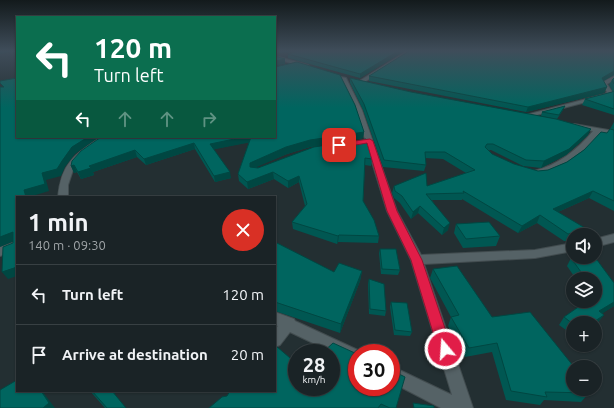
<!DOCTYPE html>
<meta charset="utf-8">
<style>
:root{--surface:#1a2326;--page:#272f32;--text:#f1f3f6;--muted:#9fa4a7;--line:#384043}
body{margin:0;font-family:Ubuntu,sans-serif;background:var(--page);color:var(--text);height:100vh;display:flex;flex-direction:column;font-size:15px;white-space:nowrap}
*{box-sizing:border-box;margin:0}
p{font-size:13px;color:var(--muted)}
.icon{flex:none;width:22px;height:22px;fill:none;stroke:currentColor;stroke-width:2;stroke-linecap:round;stroke-linejoin:round}
.map{position:relative;flex:1;overflow:hidden}
.details{position:absolute;left:16px;top:196px;width:260px;height:196px;display:flex;flex-direction:column;background:var(--surface);border-radius:0px;box-shadow:0 1px 3px #0004,0 0 0 1px var(--line)}
.details>*{flex:none}
.banner{position:absolute;left:16px;top:16px;width:260px;height:122px;border-radius:0px;box-shadow:0 1px 3px #0004,0 0 0 1px var(--line);background:#0b6e4f;color:#fff;overflow:hidden}
.buttons{position:absolute;left:566px;top:228px;display:grid;gap:8px}
.buttons a{display:grid;place-items:center;width:36px;height:36px;border-radius:50%;background:var(--surface);box-shadow:0 1px 3px #0004,0 0 0 1px var(--line);font-size:20px}
.speed{position:absolute;left:288px;top:344px;display:flex;gap:8px;font-size:20px;font-weight:700;text-align:center}
.speed>*{display:grid;place-content:center;width:52px;height:52px;border-radius:50%;background:var(--surface);box-shadow:0 1px 3px #0004,0 0 0 1px var(--line);line-height:1}
.speed small{font-size:10px;font-weight:400}
.speed .limit{border:6px solid #d22;background:#fff;color:#111}
.pin{position:absolute;display:grid;place-items:center;width:34px;height:34px;color:#fff;margin:-17px;border-radius:8px;box-shadow:0 2px 6px #0006}
.me{position:absolute;width:44px;margin:-22px;rotate:342deg;stroke-linejoin:round;filter:drop-shadow(0 0 3px #0008)}
.turn{display:flex;align-items:center;gap:14px;height:84px;padding:0 12px;font-size:18px}
.turn .icon{width:52px;height:52px;stroke-width:2.5}
.turn b{display:block;font-size:28px;line-height:34px}
.lanes{display:flex;align-items:center;height:38px;padding:0 12px;background:#0003;justify-content:center;gap:20px;direction:ltr}
.lanes .off{opacity:.35}
.round{display:grid;place-items:center;flex:none;width:42px;height:42px;border-radius:21px;background:var(--page)}
.overview{display:flex;align-items:center;justify-content:space-between;height:68px;padding:0 12px}
h1{font-size:24px;font-weight:600;line-height:30px}
ul{padding:0;list-style:none}
li{display:flex;align-items:center;gap:12px;height:60px;padding:0 12px;border-top:1px solid var(--line)}
li div{flex:1}
li b{display:block;font-size:15px}
li em{font-style:normal}
.map>svg:first-child{display:block}
.lines{fill:none;stroke-linecap:round;stroke-linejoin:round}
.minor-casing{stroke:#424c4f;stroke-width:2}
.minor{fill:#556266;fill-rule:evenodd}
.wall{fill:#005752}
.shaded-wall{fill:#004742}
.building{fill:#00655f;stroke:#004742}
.route{fill:#e11d48;stroke:#92132f}
</style>
<div class="map">
<svg width="614" height="408" viewBox="0 0 614 408">
<rect width="100%" height="100%" fill="#232f32"/>
<g class="lines">
<g class="minor-casing">
<path id="minor" d="M407,51H412L363,83L358,82Z
M275,56L308,65L309,66L306,68L275,58Z
M614,76V80L607,84L613,93L609,96L525,118L522,116L605,94L607,92L601,83Z
M341,77L346,78L362,110L397,211L421,255L535,250L573,243V251L535,258L424,264L473,408H441L391,382V366L452,395L411,260L387,211L356,110Z
M574,124L614,131V135L600,133C588,148 556,180 534,175L533,173L534,171C558,165 577,150 593,131L574,128Z
M101,137H110L83,156L74,167L68,185V197H58C61,164 74,154 101,137Z
M614,234V242L595,247V239Z
M17,241V250L0,256V247Z
M275,312L294,319L295,321L362,352L357,353V364L290,332L280,345L275,347V329L278,326L275,325Z"/>
</g>
<use href="#minor" class="minor"/>
</g>
<path class="wall" d="M298,51H404L360,78L288,58V54Z
M614,51V75L603,81L607,87L604,93L526,112L369,81V76Z
M350,78L588,135L566,155L541,168L523,166L491,150H489L492,154L514,164L538,171L548,170L567,162L607,133L614,130L610,129L614,122V211L589,198L558,212L585,228L581,235H573L568,241H564L537,223L518,233L462,199V200H432L448,230L442,235L418,213L411,219L400,203L394,198L392,193L394,186H427L466,173L443,159L425,158L426,165L424,171L383,167L363,110L350,83Z
M614,78V115L582,105L585,99L613,92L609,85L612,80Z
M563,110L557,119L541,116L542,112Z
M364,132L363,138L310,147L287,154L255,167L258,168L314,147L372,159L371,166L365,165L363,201L379,236L378,243L338,242L337,244L293,229L292,222L305,206L299,182L288,188L274,179L248,189L239,181L238,174L249,142L214,149L231,178L215,182L195,149L146,165L137,157L93,172L94,175L81,179L77,172L74,173L71,166L101,137Z
M456,224L500,236L496,246L463,248L454,233Z
M275,242L334,272L362,271L360,281L340,333L275,311Z
M380,249L400,270L398,275L381,274L379,253Z
M571,258L597,260L614,283V306L602,313L604,315L598,322L595,324V323H573V335L559,325L564,317L587,301H595V279H576L567,266Z
M433,269L492,317L589,393L581,402L544,400L540,405L506,400L492,352L465,357L448,326L451,317L430,278Z
M369,279L386,311L385,316L369,314L368,284Z
M391,302L412,332L410,336L394,335L390,307Z
M297,387H331L396,408H209Z
M90,391H118L114,394L126,408H105Z"/>
<path class="shaded-wall" d="M0,51H15L0,54Z
M275,51H297L275,54Z
M398,51H404L360,78V74Z
M285,59V64L275,66V61Z
M614,71V75L600,83L602,78Z
M607,87L604,93L526,112L528,107Z
M591,129L588,135L566,155L541,168L544,161Z
M364,132L363,138L310,147L287,154L250,170V163L286,147L310,140Z
M88,137H99L75,154L65,167L61,176L46,180L49,191L29,197H26L24,190L42,173L62,161L72,147Z
M244,137H251L252,142L211,150L210,144Z
M194,143L195,149L146,165L144,159Z
M135,150L137,157L93,172L94,175L81,179L78,172L89,166Z
M74,165L77,172L74,173L71,166Z
M230,172L231,178L215,182L214,176Z
M273,172L274,179L248,189L247,182Z
M299,176V182L288,188V181Z
M593,191L589,198L549,216L553,209Z
M420,206L418,213L411,219L413,212Z
M540,215L537,223L518,233L522,226Z
M450,223L448,230L442,235L444,228Z
M585,228L581,235H573V239L568,241L573,233Z
M13,232L17,240L0,247V237Z
M339,235L338,242L337,244L338,236Z
M17,267V276L8,279L2,272Z
M362,271L360,281L340,333L341,324Z
M614,302V306L594,319L599,311Z
M604,315L598,322L595,324V323H592Z
M39,391H42L55,408H43Z
M112,391H118L114,394Z"/>
<path class="building" d="M298,51H398L360,74L288,54Z
M409,51H614V71L602,78L607,87L528,107L369,76Z
M275,56L285,59L275,61Z
M297,62L340,75L355,105L364,132L310,140L286,147L250,163V167L258,168L314,147L366,139L372,159L365,158L363,201L374,220L379,236L339,235L338,236L292,222L307,204L299,176L288,181L273,172L247,182L238,174L251,137H275V67Z
M17,78V137H88L72,147L62,161L57,169L42,173L45,184L24,190L26,197H17V267L2,272L3,247L13,243V232L0,237V87H4L0,83V81Z
M350,78L411,92L556,119L591,129L569,149L544,161L526,160L493,144H487L485,147L492,154L514,164L538,171L548,170L567,162L584,150L601,132L607,133L610,129L614,130V201L593,191L553,209L585,228L573,233L568,234L540,215L522,226L463,191L464,193L426,194L450,223L444,228L420,206L413,212L402,196L395,191L394,186L426,173L427,186L475,170L445,152H425L426,165L384,160L364,104Z
M614,78V84L612,80Z
M614,91V109L585,99L612,92Z
M565,106L559,115L542,112Z
M101,137H244L210,144L230,172L214,176L194,143L144,159L135,150L89,166L91,168L78,172L74,165L71,166L72,161L81,151Z
M489,222L500,236L466,239L456,224Z
M275,242L334,272L339,263L362,271L341,324L275,302Z
M380,249H396L400,270L382,269Z
M571,258L597,260L614,283V302L599,311L604,315L592,323H573V324L564,317L587,301H595V296L596,295L595,293V279H586Z
M457,266L492,317L530,312L574,367H573V389H586L589,393L545,392L547,397L511,391L497,343L469,348L451,317L459,315L433,269Z
M369,279L384,284L386,311L370,309Z
M391,302L407,303L412,332L395,330Z
M333,343L357,354V387H391V370L405,377L396,408H390L381,404L378,408H209L222,397L227,396L230,391H275V346H276L297,364V387H331V353H322Z
M17,380V391H41L49,403L43,408H0V390Z
M92,391H112L126,408H107Z
M413,403L434,406V408H414Z"/>
<linearGradient id="sky" x2="0" y2="1"><stop stop-color="#131a1c"/><stop offset="0.47" stop-color="#3f4d5a"/><stop offset="1" stop-color="#3f4d5a" stop-opacity="0"/></linearGradient>
<rect width="614" height="108" fill="url(#sky)"/>
<path class="route" d="M370,139L373,141L397,211L422,260L452,349L450,353L445,355L440,353L438,349L411,260L387,211L367,143L339,148L335,145L339,143Z"/>
</svg>
<div class="buttons">
<a><svg class="icon" aria-label="sound" viewBox="0 0 24 24"><path d="M4 9h4l5-4v14l-5-4H4zM17 9q2 3 0 6"/></svg></a>
<a><svg class="icon" aria-label="layers" viewBox="0 0 24 24"><path d="M12 4l9 5-9 5-9-5zM3 14l9 5 9-5"/></svg></a>
<a>+</a>
<a>−</a>
</div>
<div class="speed"><div>28<small>km/h</small></div><div class="limit">30</div></div>
<div class="pin" style="left:339px;top:145px;background:#d93025"><svg class="icon" aria-label="arrive" viewBox="0 0 24 24"><path d="M6 21V4h12l-3 4 3 4H6"/></svg></div>
<svg class="me" style="left:445px;top:349px" viewBox="-20 -20 40 40"><circle r="17" fill="#e11d48" stroke="#fff" stroke-width="3"/><path d="M0-11L8 9 0 5-8 9z" fill="#fff"/></svg>
<div class="banner">
<div class="turn"><svg class="icon" aria-label="left" viewBox="0 0 24 24"><path d="M17 20v-9H6M10 6l-5 5 5 5"/></svg><div><b>120 m</b>Turn left</div></div>
<div class="lanes"><svg class="icon" aria-label="left" viewBox="0 0 24 24"><path d="M17 20v-9H6M10 6l-5 5 5 5"/></svg><svg class="icon off" aria-label="ahead" viewBox="0 0 24 24"><path d="M12 20V5M6 11l6-6 6 6"/></svg><svg class="icon off" aria-label="ahead" viewBox="0 0 24 24"><path d="M12 20V5M6 11l6-6 6 6"/></svg><svg class="icon off" aria-label="right" viewBox="0 0 24 24"><path d="M7 20v-9h11M14 6l5 5-5 5"/></svg></div>
</div>
<section class="details">
<div class="overview"><div><h1>1 min</h1><p>140 m · 09:30</p></div><a class="round" style="background:#d93025;color:#fff"><svg class="icon" aria-label="close" viewBox="0 0 24 24"><path d="M6 6l12 12M18 6L6 18"/></svg></a></div>
<ul>
<li><svg class="icon" aria-label="left" viewBox="0 0 24 24"><path d="M17 20v-9H6M10 6l-5 5 5 5"/></svg><div><b>Turn left</b></div><em>120 m</em></li>
<li><svg class="icon" aria-label="arrive" viewBox="0 0 24 24"><path d="M6 21V4h12l-3 4 3 4H6"/></svg><div><b>Arrive at destination</b></div><em>20 m</em></li>
</ul>
</section>
</div>
